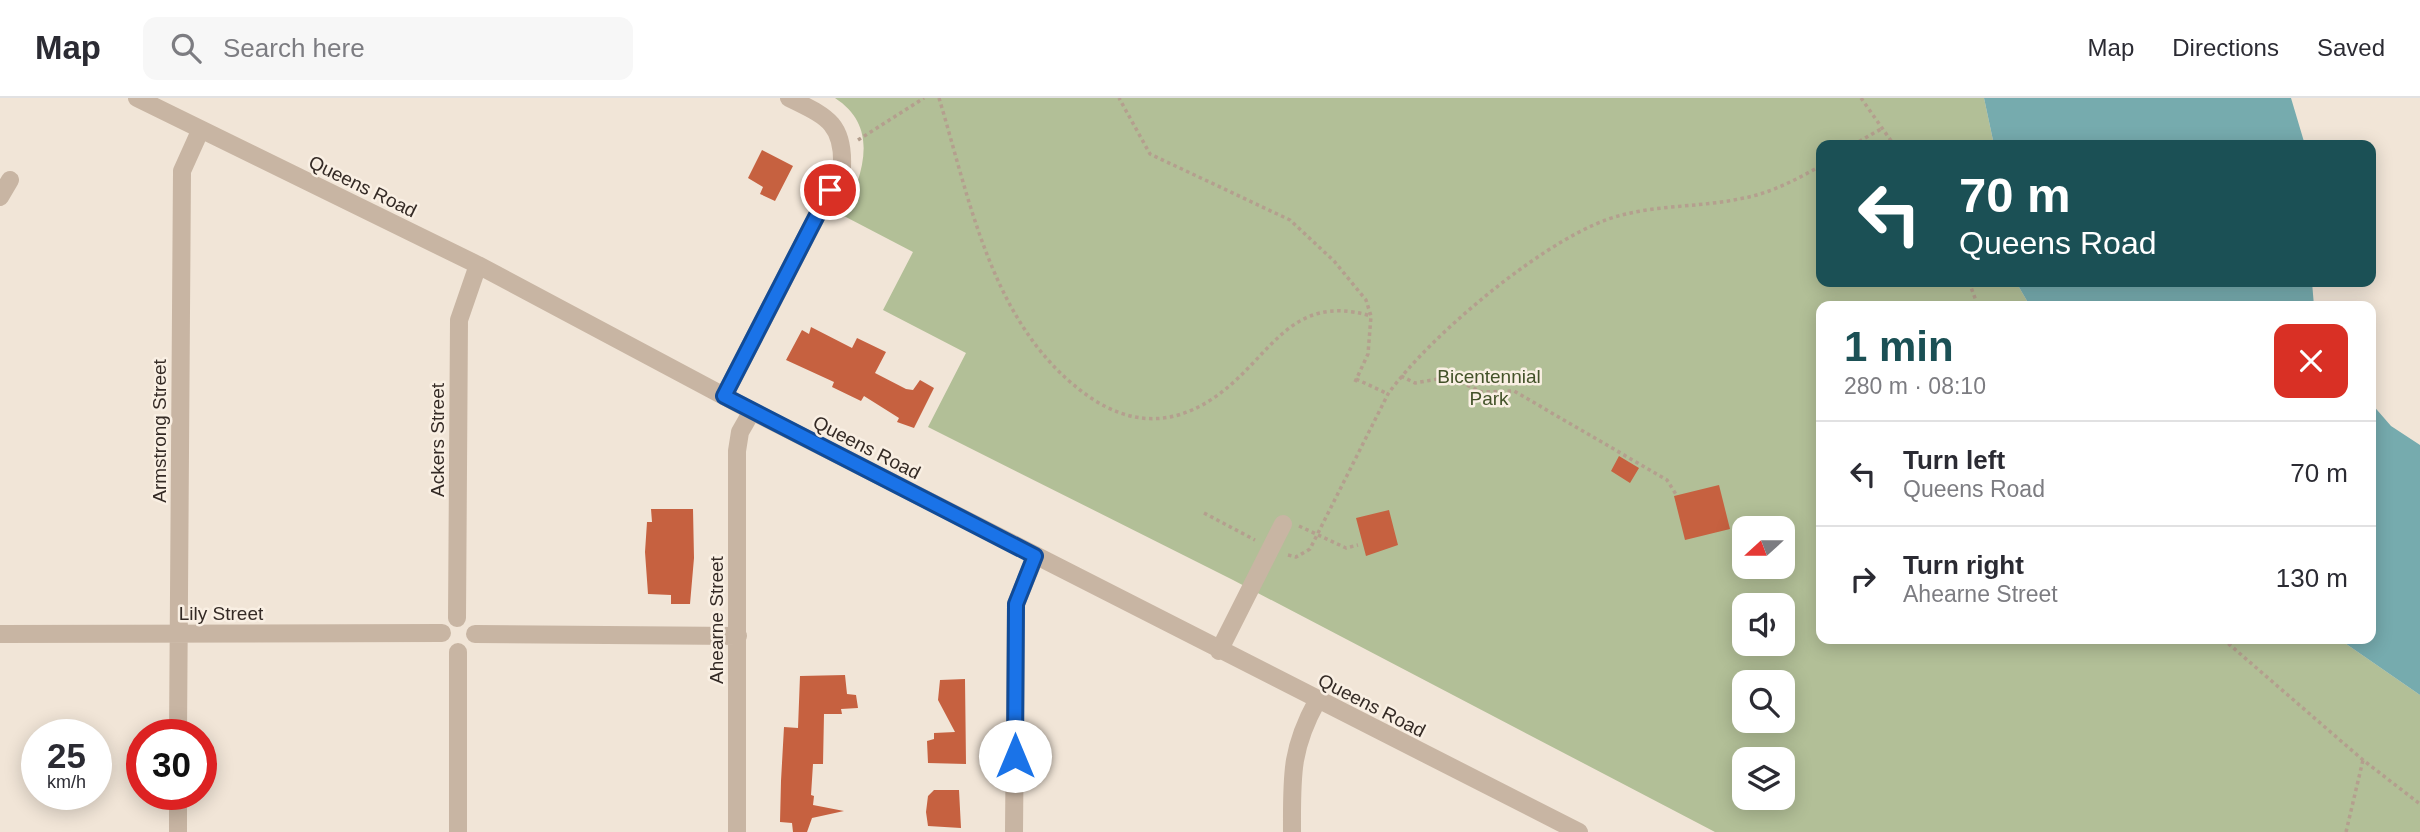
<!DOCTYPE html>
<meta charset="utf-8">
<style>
:root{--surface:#fff;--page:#f7f7f7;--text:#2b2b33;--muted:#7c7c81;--line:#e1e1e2;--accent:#1b5055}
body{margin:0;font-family:Arial,sans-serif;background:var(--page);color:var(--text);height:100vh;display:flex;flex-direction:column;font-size:26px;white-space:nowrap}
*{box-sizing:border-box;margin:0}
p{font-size:23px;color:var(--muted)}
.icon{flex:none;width:38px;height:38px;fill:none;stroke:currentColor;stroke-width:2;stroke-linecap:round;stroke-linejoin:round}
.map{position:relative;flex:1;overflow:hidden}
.drawer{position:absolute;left:1816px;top:203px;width:560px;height:343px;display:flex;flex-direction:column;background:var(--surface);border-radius:14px;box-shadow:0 4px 18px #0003}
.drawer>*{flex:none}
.guide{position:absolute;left:1816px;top:42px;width:560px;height:147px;border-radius:14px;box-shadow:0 4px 18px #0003;background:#1b5055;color:#fff;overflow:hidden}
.needle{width:46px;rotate:249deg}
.tools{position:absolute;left:1732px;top:418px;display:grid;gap:14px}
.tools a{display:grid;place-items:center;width:63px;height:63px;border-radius:14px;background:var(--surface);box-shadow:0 4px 18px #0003;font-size:35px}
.speed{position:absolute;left:21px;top:621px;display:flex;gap:14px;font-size:35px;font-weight:700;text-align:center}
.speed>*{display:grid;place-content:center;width:91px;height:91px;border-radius:50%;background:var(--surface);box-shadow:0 4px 18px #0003;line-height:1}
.speed small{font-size:18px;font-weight:400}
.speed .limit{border:10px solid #d22;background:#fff;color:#111}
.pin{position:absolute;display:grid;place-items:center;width:60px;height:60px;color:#fff;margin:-30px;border:4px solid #fff;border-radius:50%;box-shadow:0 2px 7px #0007}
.me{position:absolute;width:77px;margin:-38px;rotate:0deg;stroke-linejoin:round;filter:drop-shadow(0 0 5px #0008)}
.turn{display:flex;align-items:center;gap:24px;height:147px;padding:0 28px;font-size:32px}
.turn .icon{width:91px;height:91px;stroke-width:2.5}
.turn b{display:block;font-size:49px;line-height:60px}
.round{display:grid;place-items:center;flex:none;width:74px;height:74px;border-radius:14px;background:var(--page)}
.summary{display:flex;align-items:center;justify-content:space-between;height:119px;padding:0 28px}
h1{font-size:42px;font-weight:700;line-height:52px;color:var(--accent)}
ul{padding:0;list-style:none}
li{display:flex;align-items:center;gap:21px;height:105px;padding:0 28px;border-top:2px solid var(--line)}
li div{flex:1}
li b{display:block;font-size:26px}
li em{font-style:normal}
header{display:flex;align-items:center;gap:42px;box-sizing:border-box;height:98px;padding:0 35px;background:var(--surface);border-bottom:2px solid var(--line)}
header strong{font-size:33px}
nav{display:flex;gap:38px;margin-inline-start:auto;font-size:24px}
.search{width:490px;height:63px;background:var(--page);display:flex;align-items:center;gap:18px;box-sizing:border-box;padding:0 24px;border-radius:14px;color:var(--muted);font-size:26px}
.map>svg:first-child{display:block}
.green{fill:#b2bf97;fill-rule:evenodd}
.water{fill:#76abae}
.building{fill:#c66140}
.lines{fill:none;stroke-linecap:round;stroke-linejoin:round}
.path{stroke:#b49f8e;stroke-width:3.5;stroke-dasharray:3.5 3.5;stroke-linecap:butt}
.minor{stroke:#c8b5a3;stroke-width:18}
.route-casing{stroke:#114b97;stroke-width:18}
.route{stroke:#1a73e8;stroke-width:12}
.labels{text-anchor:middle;stroke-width:5;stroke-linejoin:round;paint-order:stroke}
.street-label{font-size:19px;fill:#342a25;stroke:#f9efe3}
.park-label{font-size:19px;fill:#435229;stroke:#f9efe3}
</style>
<header>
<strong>Map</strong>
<div class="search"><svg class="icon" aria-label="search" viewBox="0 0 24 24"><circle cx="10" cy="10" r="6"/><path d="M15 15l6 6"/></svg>Search here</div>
<nav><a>Map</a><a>Directions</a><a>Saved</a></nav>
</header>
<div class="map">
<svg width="2420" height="734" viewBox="0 0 2420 734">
<rect width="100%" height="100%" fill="#f1e5d7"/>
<path class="green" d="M835,0H1984L1994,47H1822V184H2016L2030,208H1822V541H2339L2420,597V734H1715L1233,482L928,329L966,255L883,212L913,154L844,118C862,77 881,30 835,0ZM1745,430H1783V469H1745ZM1745,508H1783V546H1745ZM1745,584H1783V623H1745ZM1745,662H1783V700H1745Z"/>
<path class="water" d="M1984,0H2291L2305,47H1994Z
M2016,184H2312L2314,208H2030Z
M2371,305L2391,328L2420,347V597L2339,541H2371Z"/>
<path class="building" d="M762,52L793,68L775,103L760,96L763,89L748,80Z
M811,229L852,250L857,240L886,254L875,275L906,291L913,292L920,282L934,290L914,330L897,324L899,320L864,298L861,303L832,289L834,284L786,262L802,232L809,236Z
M1619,358L1639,370L1630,385L1611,373Z
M1719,387L1730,431L1685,442L1674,398Z
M651,411H693L694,460L690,506H671V497L648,496L645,454L647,424H652Z
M1389,412L1398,447L1366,458L1356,420Z
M845,577L847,596L856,597L858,610L841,611L842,616H824L823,666H813L811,697L814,698L813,707L844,713L812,720L807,734H793L792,725L780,724L781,683L784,629L798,630L800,578Z
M965,581L966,666L928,665L927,643L934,641V635L955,634L938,602L940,582Z
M934,692H959L961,730L928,728L926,714L928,698Z"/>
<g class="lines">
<path class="path" d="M939,0C971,106 993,233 1091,300C1130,326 1169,328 1209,303C1270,265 1286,193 1371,218L1366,202L1334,163L1290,122L1150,56L1119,0
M1861,0L1894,47
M858,42L924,0
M1853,47L1881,31
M1969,184L1978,208
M1401,278L1415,285L1449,279L1482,294L1514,293L1667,382L1677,398
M1356,281L1388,296
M1355,284L1368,256L1371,218
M1204,415L1255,442
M1299,428L1346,450L1358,447
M1288,457L1296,459L1310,451L1388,296C1429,238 1553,133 1622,117C1660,107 1700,109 1739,101C1769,96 1796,82 1822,67
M2223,541L2363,662L2420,706
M2346,734L2363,662"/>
<path class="minor" d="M137,0L478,167L752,313L1579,734
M0,99L10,82
M724,298L842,69C844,24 825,18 789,0
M457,520L459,222L478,167
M0,536L442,535
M475,536L738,538
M1219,553L1283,426
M178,637L182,73L200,33
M178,734V696
M458,734V554
M737,734V353L740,334L752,313
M1014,734L1016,506L1035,459
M1292,734C1292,679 1290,652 1317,603"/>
</g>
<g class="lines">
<g class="route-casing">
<path id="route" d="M830,92L724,298L1035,458L1016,506L1015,658"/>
</g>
<use href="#route" class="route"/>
</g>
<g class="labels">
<g class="street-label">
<text transform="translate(363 88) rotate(26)" y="7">Queens Road</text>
<text transform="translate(159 333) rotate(-90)" y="7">Armstrong Street</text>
<text transform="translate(437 342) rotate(-90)" y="7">Ackers Street</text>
<text transform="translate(867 349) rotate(27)" y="7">Queens Road</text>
<text x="221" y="522">Lily Street</text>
<text transform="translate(716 522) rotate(-90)" y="7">Ahearne Street</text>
<text transform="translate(1372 607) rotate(27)" y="7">Queens Road</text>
</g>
<g class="park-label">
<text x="1489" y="285">Bicentennial<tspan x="1489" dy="22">Park</tspan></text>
</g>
</g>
</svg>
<div class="tools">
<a><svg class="needle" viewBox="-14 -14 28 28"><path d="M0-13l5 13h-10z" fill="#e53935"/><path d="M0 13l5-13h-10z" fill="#7c7c81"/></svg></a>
<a><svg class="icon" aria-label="sound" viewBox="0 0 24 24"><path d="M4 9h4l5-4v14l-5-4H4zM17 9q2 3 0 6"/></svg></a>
<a><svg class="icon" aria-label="search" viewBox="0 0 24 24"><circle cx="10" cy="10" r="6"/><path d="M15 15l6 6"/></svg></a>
<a><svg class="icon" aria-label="layers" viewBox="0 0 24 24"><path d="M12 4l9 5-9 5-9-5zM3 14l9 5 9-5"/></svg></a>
</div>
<div class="speed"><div>25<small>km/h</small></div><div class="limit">30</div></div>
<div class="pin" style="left:830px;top:92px;background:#d93025"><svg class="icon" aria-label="arrive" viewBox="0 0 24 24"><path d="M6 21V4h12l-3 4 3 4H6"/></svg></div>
<svg class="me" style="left:1015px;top:658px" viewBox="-20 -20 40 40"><circle r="19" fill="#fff"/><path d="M0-13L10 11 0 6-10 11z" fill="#1a73e8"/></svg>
<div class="guide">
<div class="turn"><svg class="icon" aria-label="left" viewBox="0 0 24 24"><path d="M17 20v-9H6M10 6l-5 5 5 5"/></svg><div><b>70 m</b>Queens Road</div></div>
</div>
<section class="drawer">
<div class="summary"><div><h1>1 min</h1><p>280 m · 08:10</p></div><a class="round" style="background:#d93025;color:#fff"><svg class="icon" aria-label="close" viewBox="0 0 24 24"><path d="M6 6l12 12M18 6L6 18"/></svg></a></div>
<ul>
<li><svg class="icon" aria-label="left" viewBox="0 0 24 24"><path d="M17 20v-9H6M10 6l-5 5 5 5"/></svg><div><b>Turn left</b><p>Queens Road</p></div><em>70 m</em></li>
<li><svg class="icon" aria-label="right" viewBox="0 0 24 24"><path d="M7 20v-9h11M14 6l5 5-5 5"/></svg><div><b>Turn right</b><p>Ahearne Street</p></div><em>130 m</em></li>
</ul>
</section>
</div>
